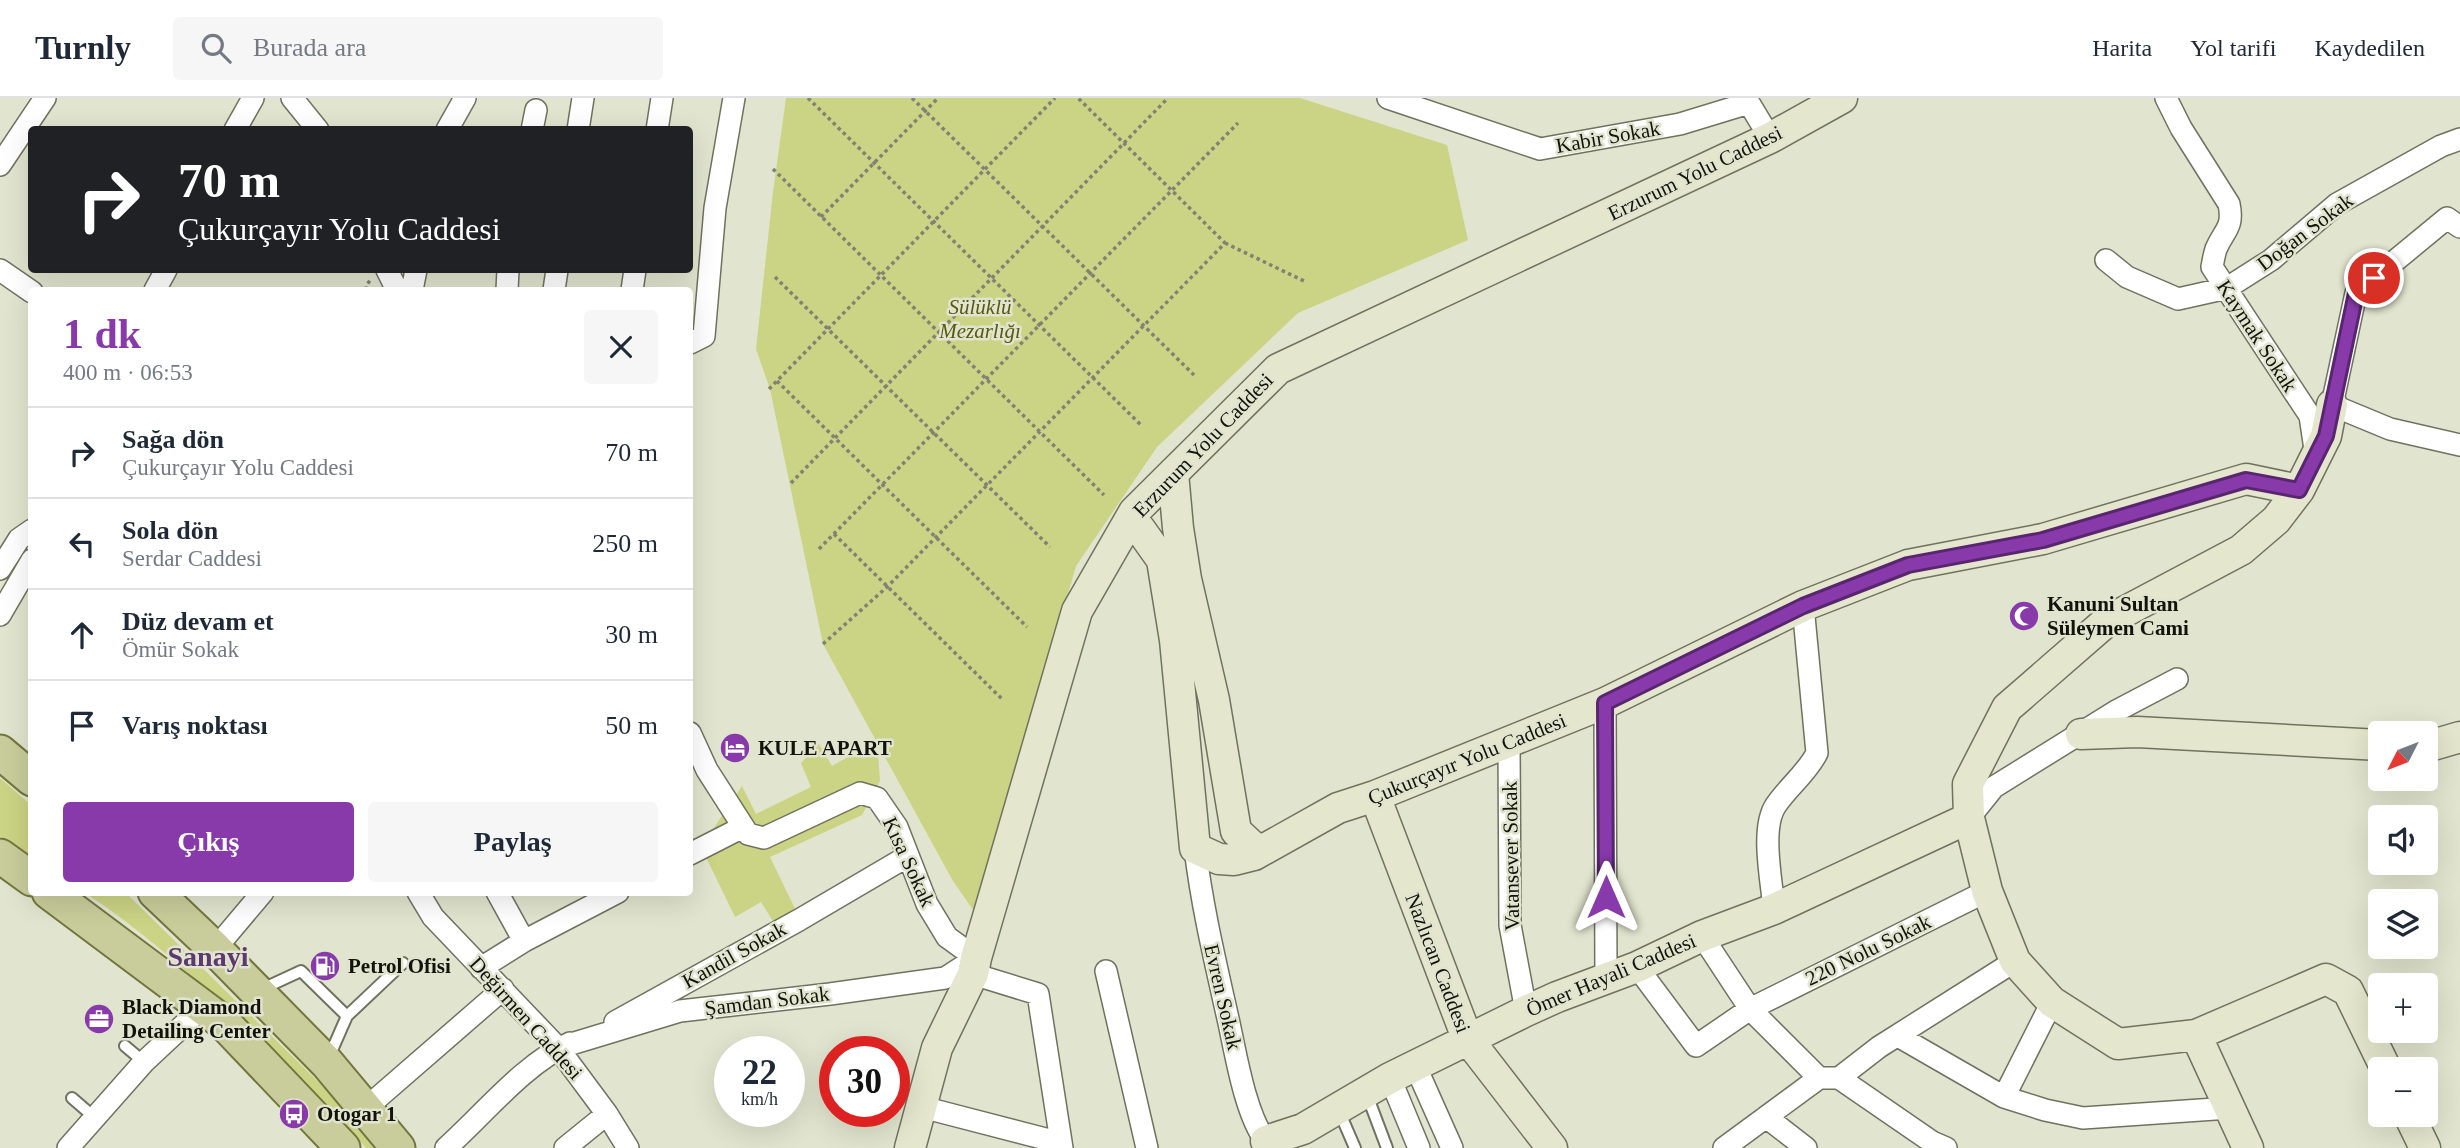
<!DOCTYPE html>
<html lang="tr">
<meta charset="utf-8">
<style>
:root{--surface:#fff;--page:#f6f6f7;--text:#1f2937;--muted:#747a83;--line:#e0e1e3;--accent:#883aaa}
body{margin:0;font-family:Georgia,serif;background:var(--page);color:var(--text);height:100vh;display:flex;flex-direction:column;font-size:26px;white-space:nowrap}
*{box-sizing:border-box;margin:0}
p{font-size:23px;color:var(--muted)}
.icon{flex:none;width:38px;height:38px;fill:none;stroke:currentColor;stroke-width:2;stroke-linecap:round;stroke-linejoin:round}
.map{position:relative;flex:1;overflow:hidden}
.panel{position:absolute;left:28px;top:189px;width:665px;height:609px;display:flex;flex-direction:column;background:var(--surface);border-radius:7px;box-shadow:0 7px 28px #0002}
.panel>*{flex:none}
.top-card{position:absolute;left:28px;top:28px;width:665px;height:147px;border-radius:7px;box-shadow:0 7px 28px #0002;background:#202124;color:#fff;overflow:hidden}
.needle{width:46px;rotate:228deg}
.buttons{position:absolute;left:2368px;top:623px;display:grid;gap:14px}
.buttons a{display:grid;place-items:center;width:70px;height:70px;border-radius:7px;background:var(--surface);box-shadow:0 7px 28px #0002;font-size:35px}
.speed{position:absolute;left:714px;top:938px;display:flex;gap:14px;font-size:35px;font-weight:700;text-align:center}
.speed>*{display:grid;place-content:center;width:91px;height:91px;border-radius:50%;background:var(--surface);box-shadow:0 7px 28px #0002;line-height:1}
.speed small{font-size:18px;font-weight:400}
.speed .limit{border:10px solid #d22;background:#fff;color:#111}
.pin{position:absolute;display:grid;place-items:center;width:60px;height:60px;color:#fff;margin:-30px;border:4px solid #fff;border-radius:50%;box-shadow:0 2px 7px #0007}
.me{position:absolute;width:77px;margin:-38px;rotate:0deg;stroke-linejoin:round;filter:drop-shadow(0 0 5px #0008)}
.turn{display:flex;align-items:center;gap:24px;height:147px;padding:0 35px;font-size:32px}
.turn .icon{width:91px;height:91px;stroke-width:2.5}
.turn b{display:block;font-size:49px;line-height:60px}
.round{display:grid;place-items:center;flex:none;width:74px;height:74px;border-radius:7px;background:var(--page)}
.headline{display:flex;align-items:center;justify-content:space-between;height:119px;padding:0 35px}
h1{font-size:42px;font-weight:800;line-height:52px;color:var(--accent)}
.primary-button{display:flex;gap:14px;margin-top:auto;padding:14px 35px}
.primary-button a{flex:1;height:80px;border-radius:7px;background:var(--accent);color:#fff;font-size:28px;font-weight:800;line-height:80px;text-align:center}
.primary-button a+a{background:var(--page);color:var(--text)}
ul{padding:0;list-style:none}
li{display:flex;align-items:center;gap:21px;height:91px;padding:0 35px;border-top:2px solid var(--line)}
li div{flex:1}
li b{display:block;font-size:26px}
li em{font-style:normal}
header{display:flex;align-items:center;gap:42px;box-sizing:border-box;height:98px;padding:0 35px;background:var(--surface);border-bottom:2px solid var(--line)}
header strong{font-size:33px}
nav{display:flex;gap:38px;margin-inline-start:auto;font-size:24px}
.search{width:490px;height:63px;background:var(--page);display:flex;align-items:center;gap:18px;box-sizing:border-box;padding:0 24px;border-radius:7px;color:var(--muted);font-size:26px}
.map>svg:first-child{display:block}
.green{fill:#cbd384}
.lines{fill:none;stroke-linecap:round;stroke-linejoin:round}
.lane-casing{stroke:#70725f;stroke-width:14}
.street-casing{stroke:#70725f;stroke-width:24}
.secondary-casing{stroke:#70725f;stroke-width:33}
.primary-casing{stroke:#72763e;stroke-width:37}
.path{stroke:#808273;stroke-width:3.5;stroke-dasharray:3.5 3.5;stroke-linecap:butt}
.lane{stroke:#fff;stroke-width:10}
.street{stroke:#fff;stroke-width:21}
.secondary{stroke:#e4e6cd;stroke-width:30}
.primary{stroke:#c9cd9b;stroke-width:33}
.route-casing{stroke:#58266e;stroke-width:18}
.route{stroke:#883aaa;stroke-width:12}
.labels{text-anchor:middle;stroke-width:5;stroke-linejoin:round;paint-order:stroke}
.street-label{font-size:21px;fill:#12130b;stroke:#e1e4ce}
.park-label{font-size:21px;font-style:italic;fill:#565b0f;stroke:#e1e4ce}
.poi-label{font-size:21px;font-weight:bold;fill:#12130b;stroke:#e1e4ce;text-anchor:start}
.district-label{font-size:28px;font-weight:bold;fill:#5e3870;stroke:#e1e4ce}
</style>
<header>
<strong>Turnly</strong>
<div class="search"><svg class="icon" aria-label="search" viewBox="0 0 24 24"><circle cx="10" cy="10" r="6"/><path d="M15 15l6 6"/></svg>Burada ara</div>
<nav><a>Harita</a><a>Yol tarifi</a><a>Kaydedilen</a></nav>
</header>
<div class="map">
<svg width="2460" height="1050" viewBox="0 0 2460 1050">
<rect width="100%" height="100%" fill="#e1e4ce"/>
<path class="green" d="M786,0H1300L1447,47L1468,142L1298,215L1157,349L1076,468L976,816L953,783L823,546L770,291L756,251L773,94Z
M819,646L832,668L853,656L878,655L880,683L862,717L770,759L797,815L776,828L761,804L735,819L701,749L742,688L756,716L811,689L801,665Z
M0,680L31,707V759L0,738Z
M85,795H126L345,1010L378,1050H366C332,1010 295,975 257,939C203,887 148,836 85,795Z"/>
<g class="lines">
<g class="lane-casing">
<path id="lane" d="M260,892L301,873L347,918L329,959
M347,918L403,865
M125,948L144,964
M1367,997L1387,1050
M72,1000L94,1019
M1339,1013L1355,1050"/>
</g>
<g class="street-casing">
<path id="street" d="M292,0L318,32
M1388,0L1540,51L1680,26L1749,5L1770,40
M2166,0L2181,30L2229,106C2234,130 2224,132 2216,151C2214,157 2213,164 2212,169L2310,318L2316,358
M235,32L253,0
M447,32L465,0
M532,32L536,12
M578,32L583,0
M657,32L662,0
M0,67L45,0
M2460,129L2447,120L2356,195L2332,307L2390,331L2460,347
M2106,162L2127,179L2178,201L2227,190L2271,162L2337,106L2441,48L2460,41
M0,172L32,194
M387,172L397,192
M155,192L166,172
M412,192L416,172
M507,192L508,172
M554,192L557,172
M632,192L635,172
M690,245L704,238L715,110L734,0
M0,471L19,441L32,432
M0,517L32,462
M1605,605L1606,882
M1509,644L1510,827L1526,913
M1969,720L1994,689L2118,612L2177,581
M1195,750C1202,809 1216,867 1229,925C1236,958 1246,1018 1266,1043L1264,1050
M690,756L743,729
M418,794L433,819L558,950L607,1016L628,1050
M497,794L524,843
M1774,811C1772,784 1760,730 1776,707C1789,688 1806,676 1817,655L1803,508
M1702,838L1750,911L1819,980H1839L1932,1044L1946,1050
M215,851L263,794
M1637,869L1696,948L1750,911L1987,793
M481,870L524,843L618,794
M1106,873L1147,1050
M973,876L1038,896L1062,1050
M615,924L799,822L908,758
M1898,938L2004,999L2045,1012L2083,1020L2230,1010
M558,950L680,913L830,896L945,880L976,860L947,839L927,806L897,729L877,700L860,695L764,740L748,736L707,672L690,635
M1415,967L1452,1050
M1390,980L1419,1050
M1839,980L1879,949L2015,863
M2004,999L2052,904
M922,1009L1061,1045
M366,1010L503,891
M1766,1019L1806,1050
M68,1050L144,964L204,908
M446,1050C483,1017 525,965 570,945
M565,1050L607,1016
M1724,1050L1819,980"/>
</g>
<g class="secondary-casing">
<path id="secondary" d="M1173,375L1178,430L1186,481L1214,602L1236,733L1252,748L1262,752
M1129,423L1140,431L1162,462L1175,542L1195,750L1219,761L1234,762L1254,757L1338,710L1375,698L1605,605L1803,508L1908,467L2043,441L2246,381L2299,392
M2081,636L2137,634L2380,647
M2426,649L2460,639
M1375,698L1467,940L1552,1050
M2196,937L2326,881L2348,893L2386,971
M2409,1017L2425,1050
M1266,1043L1303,1031L1390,980L1526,913L1557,899L1637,869L1702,838L1774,811L1969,720
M910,1050L937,950L973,876L976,860L1077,513L1134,414L1278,271L1770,40L1842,0
M2248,1050L2196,937L2118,946L2052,904L2015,863L1987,793L1969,720L1968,686L2007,610L2107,523L2241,452L2276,422L2299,392L2326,338L2332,307"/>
</g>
<g class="primary-casing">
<path id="primary" d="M0,654L32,681
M0,758L32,781
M49,794L224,925L343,1050
M155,794L215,851L327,965L398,1050"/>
</g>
<path class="path" d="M808,0L1141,327
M912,0L1194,277
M773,71L1104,397
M821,119L938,0
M1225,145L1304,183
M775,179L1050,449
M366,192V188L371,181
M777,283L1027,529
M769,291L1055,0
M791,385L1168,0
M834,436L1003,602
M819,451L1238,25
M823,546L887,489L1225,145L1078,0"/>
<use href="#lane" class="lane"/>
<use href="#street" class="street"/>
<use href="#secondary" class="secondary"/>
<use href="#primary" class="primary"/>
</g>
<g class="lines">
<g class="route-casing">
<path id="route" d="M1606,799L1605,605L1803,508L1908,467L2043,442L2246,382L2299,392L2326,338L2356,195L2374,180"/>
</g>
<use href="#route" class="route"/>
</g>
<defs>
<g id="mosque-disc" transform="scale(1.575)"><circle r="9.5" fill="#883aaa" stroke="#e1e4ce"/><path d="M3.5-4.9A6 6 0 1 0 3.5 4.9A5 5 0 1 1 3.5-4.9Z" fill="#fff"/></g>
<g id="hotel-disc" transform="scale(1.575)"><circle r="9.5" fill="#883aaa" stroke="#e1e4ce"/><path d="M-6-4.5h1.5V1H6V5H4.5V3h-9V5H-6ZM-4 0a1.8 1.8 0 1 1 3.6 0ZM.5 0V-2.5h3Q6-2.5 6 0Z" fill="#fff"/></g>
<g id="fuel-disc" transform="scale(1.575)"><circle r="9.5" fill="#883aaa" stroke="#e1e4ce"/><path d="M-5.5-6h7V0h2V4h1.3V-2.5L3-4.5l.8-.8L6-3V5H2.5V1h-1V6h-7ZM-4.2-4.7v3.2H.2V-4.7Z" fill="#fff"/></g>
<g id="office-disc" transform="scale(1.575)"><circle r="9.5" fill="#883aaa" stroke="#e1e4ce"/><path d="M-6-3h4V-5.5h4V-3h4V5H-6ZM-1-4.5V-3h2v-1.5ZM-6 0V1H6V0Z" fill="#fff"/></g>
<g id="bus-disc" transform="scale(1.575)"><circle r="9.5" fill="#883aaa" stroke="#e1e4ce"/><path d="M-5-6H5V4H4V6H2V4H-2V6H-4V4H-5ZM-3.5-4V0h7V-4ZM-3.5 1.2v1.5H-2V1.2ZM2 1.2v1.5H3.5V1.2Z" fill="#fff"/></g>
</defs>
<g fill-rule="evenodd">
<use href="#mosque-disc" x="2024" y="518"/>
<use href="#hotel-disc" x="735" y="650"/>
<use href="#fuel-disc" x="325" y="868"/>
<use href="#office-disc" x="99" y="921"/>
<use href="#bus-disc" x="294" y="1016"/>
</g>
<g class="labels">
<g class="street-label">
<text transform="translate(1608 39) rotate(-10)" y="7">Kabir Sokak</text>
<text transform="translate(1695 75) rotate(-26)" y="7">Erzurum Yolu Caddesi</text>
<text transform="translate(2305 134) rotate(-37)" y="7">Doğan Sokak</text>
<text transform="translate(2257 238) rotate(57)" y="7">Kaymak Sokak</text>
<text transform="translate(1203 347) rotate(-46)" y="7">Erzurum Yolu Caddesi</text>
<text transform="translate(1467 661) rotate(-22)" y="7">Çukurçayır Yolu Caddesi</text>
<text transform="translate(1511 758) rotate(-91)" y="7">Vatansever Sokak</text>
<text transform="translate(909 764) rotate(65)" y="7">Kısa Sokak</text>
<text transform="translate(1868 852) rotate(-26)" y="7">220 Nolu Sokak</text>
<text transform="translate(734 857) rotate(-29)" y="7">Kandil Sokak</text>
<text transform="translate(1438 865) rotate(69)" y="7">Nazlıcan Caddesi</text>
<text transform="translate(1611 877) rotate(-23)" y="7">Ömer Hayali Caddesi</text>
<text transform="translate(1223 899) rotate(77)" y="7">Evren Sokak</text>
<text transform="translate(767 903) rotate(-7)" y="7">Şamdan Sokak</text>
<text transform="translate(526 920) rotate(48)" y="7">Değirmen Caddesi</text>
</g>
<g class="park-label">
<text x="980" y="216">Sülüklü<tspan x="980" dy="24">Mezarlığı</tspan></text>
</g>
<g class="poi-label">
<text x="2047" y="513">Kanuni Sultan<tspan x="2047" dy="24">Süleymen Cami</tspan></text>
<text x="758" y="657">KULE APART</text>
<text x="348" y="875">Petrol Ofisi</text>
<text x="122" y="916">Black Diamond<tspan x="122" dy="24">Detailing Center</tspan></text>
<text x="317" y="1023">Otogar 1</text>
</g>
<g class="district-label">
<text x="208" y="868">Sanayi</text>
</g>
</g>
</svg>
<div class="buttons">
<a><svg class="needle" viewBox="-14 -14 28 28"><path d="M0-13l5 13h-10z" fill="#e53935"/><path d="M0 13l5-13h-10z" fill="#747a83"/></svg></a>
<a><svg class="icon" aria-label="sound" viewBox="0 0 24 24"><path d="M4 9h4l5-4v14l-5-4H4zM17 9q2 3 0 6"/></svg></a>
<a><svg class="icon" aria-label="layers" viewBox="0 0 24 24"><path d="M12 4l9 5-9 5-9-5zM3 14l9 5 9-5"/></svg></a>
<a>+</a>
<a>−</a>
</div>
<div class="speed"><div>22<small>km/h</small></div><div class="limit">30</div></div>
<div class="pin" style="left:2374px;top:180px;background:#d93025"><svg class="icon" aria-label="arrive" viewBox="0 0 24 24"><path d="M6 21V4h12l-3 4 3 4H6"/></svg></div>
<svg class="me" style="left:1606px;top:799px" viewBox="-20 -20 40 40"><path d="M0-17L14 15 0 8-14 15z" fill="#883aaa" stroke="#fff" stroke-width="4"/></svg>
<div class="top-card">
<div class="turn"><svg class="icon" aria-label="right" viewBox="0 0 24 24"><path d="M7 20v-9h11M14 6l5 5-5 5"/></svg><div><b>70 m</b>Çukurçayır Yolu Caddesi</div></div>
</div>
<section class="panel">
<div class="headline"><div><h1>1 dk</h1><p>400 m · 06:53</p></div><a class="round"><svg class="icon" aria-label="close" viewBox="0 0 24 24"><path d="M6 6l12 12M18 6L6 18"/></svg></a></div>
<ul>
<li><svg class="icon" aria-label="right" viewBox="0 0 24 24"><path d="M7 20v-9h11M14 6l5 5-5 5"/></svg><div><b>Sağa dön</b><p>Çukurçayır Yolu Caddesi</p></div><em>70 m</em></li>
<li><svg class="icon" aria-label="left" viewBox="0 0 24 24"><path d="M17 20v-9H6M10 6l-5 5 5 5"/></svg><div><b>Sola dön</b><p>Serdar Caddesi</p></div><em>250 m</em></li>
<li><svg class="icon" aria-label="ahead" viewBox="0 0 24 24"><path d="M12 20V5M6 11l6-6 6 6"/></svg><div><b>Düz devam et</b><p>Ömür Sokak</p></div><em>30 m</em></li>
<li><svg class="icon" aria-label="arrive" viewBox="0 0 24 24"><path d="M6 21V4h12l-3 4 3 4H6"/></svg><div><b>Varış noktası</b></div><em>50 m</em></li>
</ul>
<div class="primary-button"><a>Çıkış</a><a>Paylaş</a></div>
</section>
</div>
